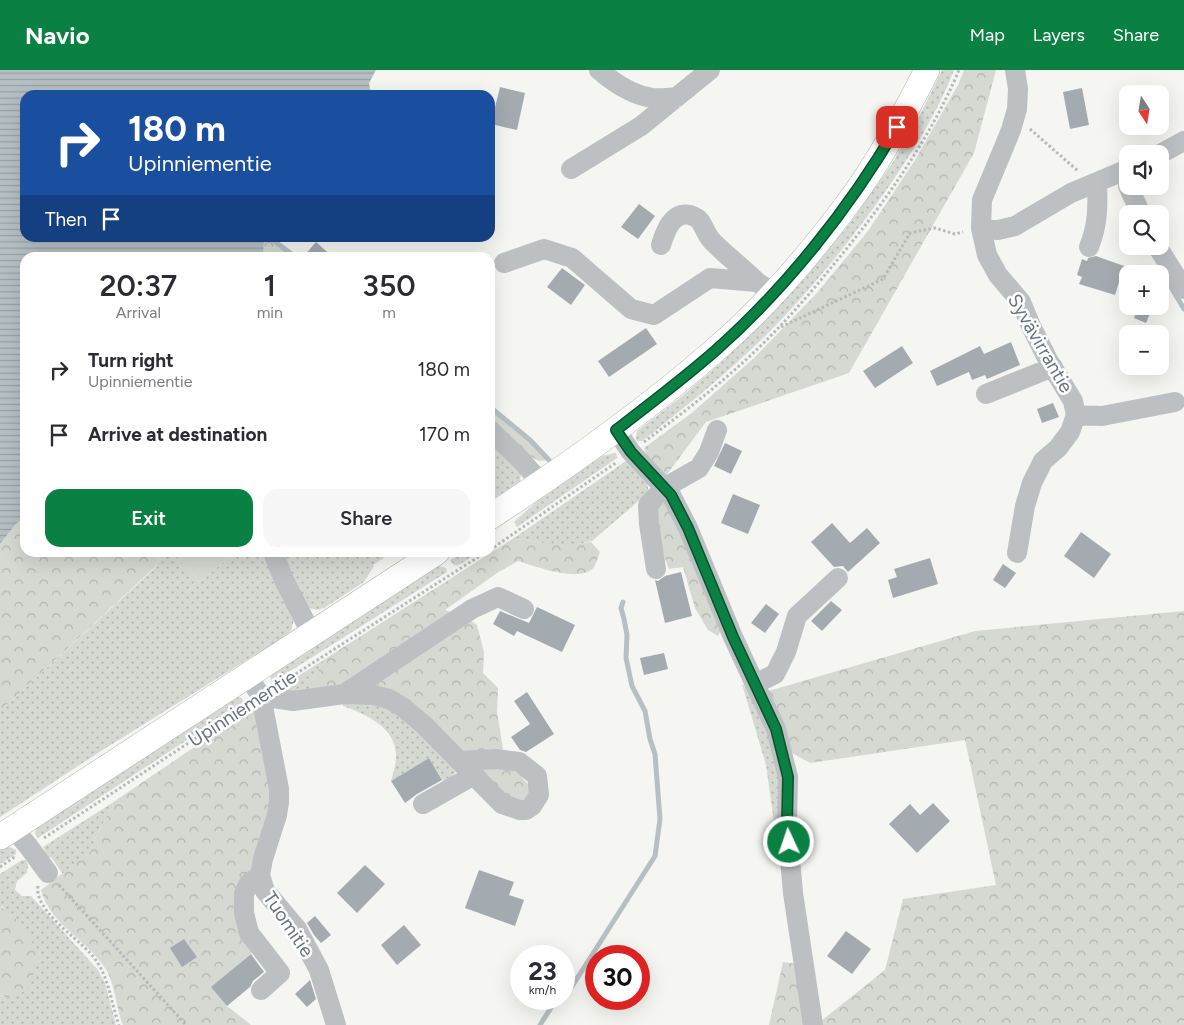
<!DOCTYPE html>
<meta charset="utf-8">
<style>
:root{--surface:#fff;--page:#f7f7f7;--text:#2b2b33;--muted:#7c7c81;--accent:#0b8043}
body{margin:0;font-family:Figtree,sans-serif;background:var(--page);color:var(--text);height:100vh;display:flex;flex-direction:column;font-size:19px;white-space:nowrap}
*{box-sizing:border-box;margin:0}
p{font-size:16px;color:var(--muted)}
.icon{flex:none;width:28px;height:28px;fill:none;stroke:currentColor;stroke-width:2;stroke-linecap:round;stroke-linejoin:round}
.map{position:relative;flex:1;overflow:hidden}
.side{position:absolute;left:20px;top:182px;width:475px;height:305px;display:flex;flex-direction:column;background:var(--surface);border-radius:15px;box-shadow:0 5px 20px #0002}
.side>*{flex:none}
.hud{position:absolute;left:20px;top:20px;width:475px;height:152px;border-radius:15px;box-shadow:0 5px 20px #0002;background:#1a4fa0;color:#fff;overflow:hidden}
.needle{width:32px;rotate:168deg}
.tools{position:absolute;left:1119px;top:15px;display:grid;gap:10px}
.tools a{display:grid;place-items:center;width:50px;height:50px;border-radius:10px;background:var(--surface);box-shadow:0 5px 20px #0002;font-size:25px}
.speed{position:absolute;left:510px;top:875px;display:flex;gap:10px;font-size:25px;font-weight:700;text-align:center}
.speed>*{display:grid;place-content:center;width:65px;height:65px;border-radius:50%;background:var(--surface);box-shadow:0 5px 20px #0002;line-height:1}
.speed small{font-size:12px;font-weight:400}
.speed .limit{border:8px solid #d22;background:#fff;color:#111}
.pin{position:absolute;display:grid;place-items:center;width:42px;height:42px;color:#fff;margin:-21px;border-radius:10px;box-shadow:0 2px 8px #0006}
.me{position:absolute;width:55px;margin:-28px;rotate:357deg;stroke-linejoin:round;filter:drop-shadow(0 0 4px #0008)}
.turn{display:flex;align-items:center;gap:18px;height:105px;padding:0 25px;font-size:22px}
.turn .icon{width:65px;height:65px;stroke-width:2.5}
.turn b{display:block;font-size:35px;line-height:42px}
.then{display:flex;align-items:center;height:48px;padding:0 25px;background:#0003;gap:10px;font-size:19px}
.eta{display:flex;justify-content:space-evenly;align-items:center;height:85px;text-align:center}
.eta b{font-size:30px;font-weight:600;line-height:35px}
.button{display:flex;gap:10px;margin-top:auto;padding:10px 25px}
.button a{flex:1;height:58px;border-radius:15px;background:var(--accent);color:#fff;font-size:20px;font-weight:600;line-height:58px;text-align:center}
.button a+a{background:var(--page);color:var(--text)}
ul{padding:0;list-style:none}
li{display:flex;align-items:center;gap:15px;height:65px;padding:0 25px}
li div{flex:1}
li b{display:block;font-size:19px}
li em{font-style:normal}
header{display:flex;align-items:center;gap:30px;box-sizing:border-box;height:70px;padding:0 25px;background:var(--accent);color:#fff}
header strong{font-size:24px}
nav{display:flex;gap:28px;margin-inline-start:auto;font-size:18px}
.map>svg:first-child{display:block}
.grass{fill:url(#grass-dots)}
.forest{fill:url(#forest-crowns)}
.garden{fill:#d5d9d2}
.water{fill:url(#water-rules)}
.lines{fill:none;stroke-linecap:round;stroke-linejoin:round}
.stream{stroke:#b6c0c4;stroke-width:5}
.building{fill:#a4abb0}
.major-casing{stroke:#b0b4b7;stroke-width:26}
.path{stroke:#b6b9bb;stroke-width:3;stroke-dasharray:2.5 2.5;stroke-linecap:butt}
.minor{stroke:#bcc0c3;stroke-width:20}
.major{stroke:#fff;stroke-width:25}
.route-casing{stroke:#07532c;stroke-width:12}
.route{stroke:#0b8043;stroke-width:9}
.labels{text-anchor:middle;stroke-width:5;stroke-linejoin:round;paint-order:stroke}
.street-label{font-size:19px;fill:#67757f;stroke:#fff}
</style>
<header>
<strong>Navio</strong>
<nav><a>Map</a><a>Layers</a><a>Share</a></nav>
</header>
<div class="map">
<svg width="1184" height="955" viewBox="0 0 1184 955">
<defs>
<pattern id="grass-dots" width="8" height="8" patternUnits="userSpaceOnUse" patternTransform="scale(1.25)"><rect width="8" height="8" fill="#d5d9d2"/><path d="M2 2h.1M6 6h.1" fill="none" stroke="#b1b5b0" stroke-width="1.8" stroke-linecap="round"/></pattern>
<pattern id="forest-crowns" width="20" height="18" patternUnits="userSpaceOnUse" patternTransform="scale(1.25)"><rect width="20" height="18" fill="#d5d9d2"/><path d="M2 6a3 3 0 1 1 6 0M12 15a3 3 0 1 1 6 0" fill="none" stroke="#b1b5b0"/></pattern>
<pattern id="water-rules" width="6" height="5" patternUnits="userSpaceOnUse" patternTransform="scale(1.25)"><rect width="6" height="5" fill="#b6c0c4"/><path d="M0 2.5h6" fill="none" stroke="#98a1a4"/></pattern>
</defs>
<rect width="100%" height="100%" fill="#f5f5f2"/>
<path class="grass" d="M942,0H954C937,44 912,83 885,122C848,174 807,225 761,270C724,306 683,339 642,371H637L636,369L637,361L681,327L724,290L800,213L847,157L893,92L921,43Z
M490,367L521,401L520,412L490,431Z
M615,383H616L617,388L517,457L514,452L538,430L602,386Z
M626,391L645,405L649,422L592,471L572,475L548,474L514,468Z
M464,482L478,483L459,495H454L450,490Z
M161,483H174L199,512L235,483H269L294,549L291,561L279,570L101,681L0,747V641L156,497Z
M282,483H391L373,495L374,496L364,512L324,538L317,540L305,537Z
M439,496L446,498L447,502L273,612L271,610L270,607L274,602Z
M325,589L312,610V623L290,626L278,619Z
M742,614L756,623L773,662L790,812L775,759L766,695Z
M237,627L242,628L243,633L38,768L35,764L36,758Z
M342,632L384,634L405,646L456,697V702L451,707L443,711L429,688L391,711C393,703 396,695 396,687C397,658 366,644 343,636Z
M112,733L113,736L97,764L90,782L63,804L51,787L48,788L43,777Z
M10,777L16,780V784L0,794V780Z
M22,790H26L28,795L27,803L17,811L15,820L22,826H31L98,900L105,913L116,955H0V925L11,929L4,838L0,836V804Z"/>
<path class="forest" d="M964,0H996L974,83L849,303L706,352L665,407L648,389L644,378L693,342L754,288L816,224L868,161L915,90L958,15Z
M268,168H270L297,187L263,188L264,170Z
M490,337L530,370L549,390L539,391L527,385L490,355Z
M660,430L668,434L721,560L718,566L708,560L695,538L683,497L669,499L657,468L654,445Z
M25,447V482L161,483L156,496L0,641V474L16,454Z
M514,468C540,473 564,476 591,472L600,482C598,486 597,493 594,497C582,514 534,496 518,491L497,503L445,540L464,546L477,555L484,582L483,603L498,618L497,642L503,679L482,684H465L396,625L312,623V610L325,589Z
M1184,541V955H816L885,900L903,829L996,815L965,670L810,693L792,683L780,661L765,622L975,561Z
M253,639L256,642L276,719L247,811L254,881L212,917L227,936L251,955H123C116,938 116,920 108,903C91,871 50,856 41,820L90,782L97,764L113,736L112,733L249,640Z
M479,699C505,699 515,694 531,719L529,726L521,731C502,727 491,713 479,699Z
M0,836L18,851L40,884L28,919L11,929L0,925Z
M783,892L799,894L808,955H769Z"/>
<path class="garden" d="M174,483H235L199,512Z"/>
<path class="water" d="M0,0H376L369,13L371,25H25V168H268L264,170L263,187L25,188V447L16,454L0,474Z"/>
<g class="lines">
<path class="stream" d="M270,168L297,188
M1165,207L1184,239
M490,337L530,370L549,390
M564,925L571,918L655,786L660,749L655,684L650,669L645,641L632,616L626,588L627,565L624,549L621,538L623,532
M540,955L554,933L559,929"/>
</g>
<path class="building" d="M500,17L525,23L517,60L491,54Z
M1082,18L1089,55L1070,59L1063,22Z
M639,134L655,146L638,169L621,157Z
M316,172L334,188H302Z
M1096,186L1124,196L1115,225L1079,214L1082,207L1077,205L1082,189L1087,191L1088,188Z
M562,198L585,215L571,235L547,217Z
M1138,236H1153L1146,253L1134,248Z
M646,258L657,274L609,307L598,291Z
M1011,272L1020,295L987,309L985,305L972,310L969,302L937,316L930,301L980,276L984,284Z
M902,276L913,293L875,318L863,301Z
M1053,333L1059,347L1042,353L1037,339Z
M725,373L742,381L731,404L714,396Z
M733,424L760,435L748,464L721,453Z
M832,453L850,473L867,458L880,473L848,502L843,496L834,497L811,472Z
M1081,462L1111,484L1094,508L1064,486Z
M930,488L938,514L893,528L888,510L897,507L894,499Z
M1003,494L1016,503L1005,518L993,510Z
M681,502L692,546L665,553L655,510L658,511L665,506Z
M831,531L842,540L822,561L811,551Z
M766,534L779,544L765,563L751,553Z
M537,537L575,555L562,582L517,561L514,566L493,554L500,541L529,553Z
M664,583L668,599L644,605L640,588Z
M527,622L554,664L526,682L520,680L511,667L530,654L514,631Z
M429,688L442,710L417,724L405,733L391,711Z
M933,733L950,751L917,783L889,754L910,734L920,745Z
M365,795L385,814L357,843L337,823Z
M479,800L514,812L509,825L524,830L515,856L465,838Z
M315,846L331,865L321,873L314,865L307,853Z
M404,855L421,875L397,895L381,875Z
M846,861L871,879L852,904L827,886Z
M184,869L197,887L182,897L170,878Z
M251,884L264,902L253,911L250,917L227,936L211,917Z
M310,910L316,929L307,937L295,924Z"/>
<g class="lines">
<g class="major-casing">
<path id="major" d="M490,447C568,396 644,342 714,281C762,240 808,187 846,136C878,94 903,47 927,0
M0,767L437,482"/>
</g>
<path class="path" d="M1030,59L1078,101
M781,257L883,209L910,163L935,158L955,164L963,162
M644,372C676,348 709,323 739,296C774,265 805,230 834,194C883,135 929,71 959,0
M490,480L617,392
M283,612L486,482
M44,768L246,635
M0,797L16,786
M59,815L186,955
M38,816C34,840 76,867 91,884C109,904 110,930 119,955"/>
<path class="minor" d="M599,0C614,13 632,25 652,28C660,29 669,28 677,27
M1015,0L1018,19L1017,39L1011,60L982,130L981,158L987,185L998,205L1021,232L1031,256L1048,290L1073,331L1076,345L1070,362L1058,378L1043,391L1032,413L1025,436L1017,483
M1160,84L1184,71
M571,99L641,56L710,0
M1128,116L1141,144
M981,158L998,160L1015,156L1071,123L1128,99
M661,175C665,162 672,141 690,145C693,146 698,148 700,151C705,158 707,167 714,173C728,187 743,198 757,212
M1157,176L1184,219
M1089,177C1098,155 1098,135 1097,112
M504,193L544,179L572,188L631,239L654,245L710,208L757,212L773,223
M986,324L1053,297
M1076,345L1102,346L1175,332
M490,360L520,389L541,413
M616,360L631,382L671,425L688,458L733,567L776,659L788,707L787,755L793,823L813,955
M273,482L284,510L311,563
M656,499L649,454L648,435L664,418L699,398L709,382L717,360
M755,614L775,604L786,582L797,546L838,508
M255,617L261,626L279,719V732L277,745L263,789L260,805L265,821L297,859L319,900L336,955
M344,624L472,539L498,527L524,539
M261,626L293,631L344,624L373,625L389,629L404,638L425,656L502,734L520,740H526L532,736L539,725L537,706L519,692L497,689L460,691
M423,734L474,705
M13,758L29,777L48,803
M260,805L249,813L244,824V843L249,863L280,903L261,920"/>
<use href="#major" class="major"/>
</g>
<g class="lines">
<g class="route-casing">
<path id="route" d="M789,772L787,755L788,707L776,659L733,567L688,458L671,425L631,382L616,360C650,334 683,309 715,281C786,218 849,139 897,57"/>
</g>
<use href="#route" class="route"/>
</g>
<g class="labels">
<g class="street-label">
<text transform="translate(1041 273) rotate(60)" y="7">Syvävirrantie</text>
<text transform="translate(242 638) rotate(-33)" y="7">Upinniementie</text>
<text transform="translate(289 854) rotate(56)" y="7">Tuomitie</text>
</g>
</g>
</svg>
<div class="tools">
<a><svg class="needle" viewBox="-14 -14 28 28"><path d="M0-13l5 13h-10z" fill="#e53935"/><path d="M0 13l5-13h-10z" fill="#7c7c81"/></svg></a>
<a><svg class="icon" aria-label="sound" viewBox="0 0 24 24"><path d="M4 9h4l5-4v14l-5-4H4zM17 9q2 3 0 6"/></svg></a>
<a><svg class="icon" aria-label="search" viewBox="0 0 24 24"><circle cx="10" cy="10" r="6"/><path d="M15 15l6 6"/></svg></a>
<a>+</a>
<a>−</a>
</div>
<div class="speed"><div>23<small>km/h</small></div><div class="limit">30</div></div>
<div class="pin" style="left:897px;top:57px;background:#d93025"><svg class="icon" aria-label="arrive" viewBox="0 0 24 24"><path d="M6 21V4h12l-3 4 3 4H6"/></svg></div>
<svg class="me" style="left:789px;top:772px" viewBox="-20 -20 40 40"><circle r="17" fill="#0b8043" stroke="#fff" stroke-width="3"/><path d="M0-11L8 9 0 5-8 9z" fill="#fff"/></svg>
<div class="hud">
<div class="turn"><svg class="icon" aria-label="right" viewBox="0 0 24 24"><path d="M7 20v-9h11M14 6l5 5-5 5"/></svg><div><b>180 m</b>Upinniementie</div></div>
<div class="then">Then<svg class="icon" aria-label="arrive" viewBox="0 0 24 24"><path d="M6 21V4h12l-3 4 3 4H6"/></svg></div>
</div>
<section class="side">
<div class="eta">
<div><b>20:37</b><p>Arrival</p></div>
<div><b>1</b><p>min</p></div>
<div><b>350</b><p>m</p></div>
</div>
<ul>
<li><svg class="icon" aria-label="right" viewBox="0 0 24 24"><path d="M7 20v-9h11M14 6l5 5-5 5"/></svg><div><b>Turn right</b><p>Upinniementie</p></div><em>180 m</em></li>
<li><svg class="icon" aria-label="arrive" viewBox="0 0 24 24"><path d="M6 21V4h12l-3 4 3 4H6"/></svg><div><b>Arrive at destination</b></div><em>170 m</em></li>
</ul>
<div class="button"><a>Exit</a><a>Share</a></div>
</section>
</div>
